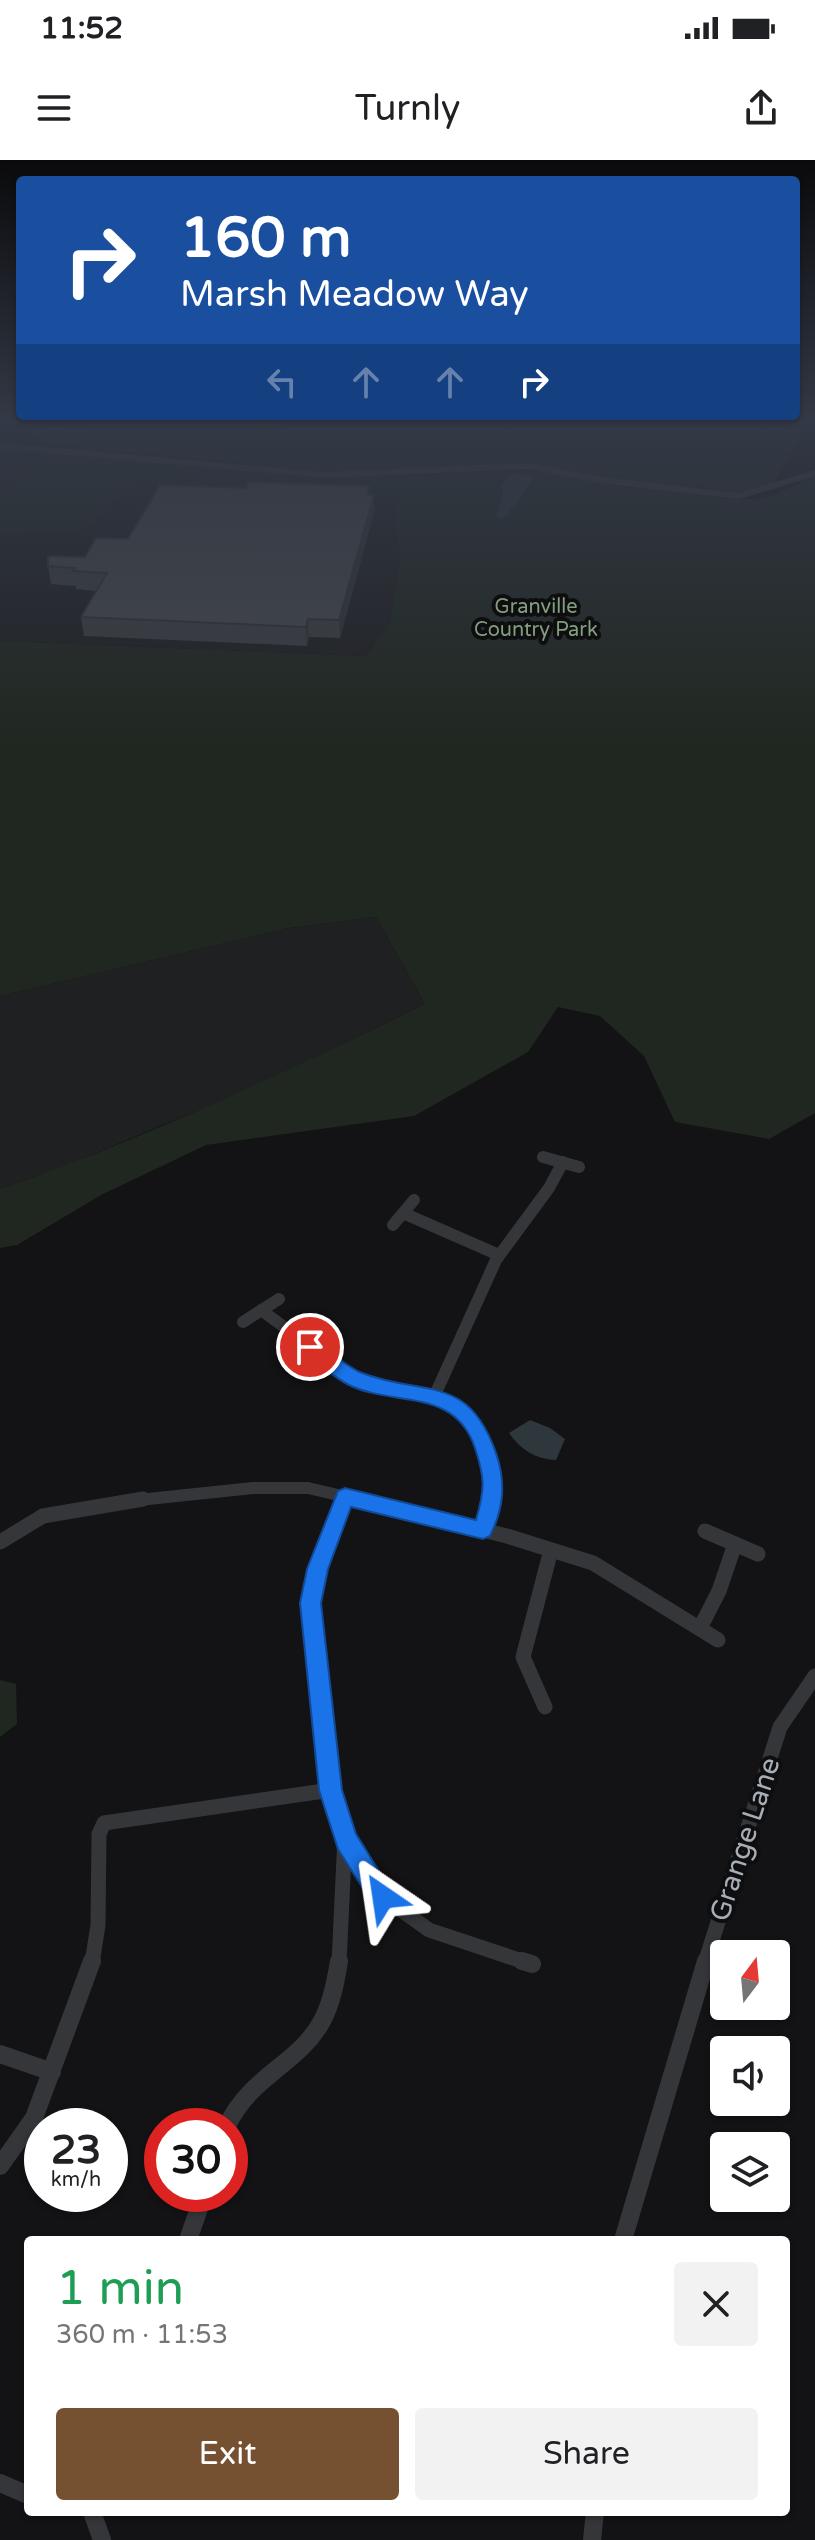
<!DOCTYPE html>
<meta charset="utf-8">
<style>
:root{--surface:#fff;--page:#f2f2f2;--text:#202124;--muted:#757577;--accent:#765131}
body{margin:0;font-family:"Varela Round",sans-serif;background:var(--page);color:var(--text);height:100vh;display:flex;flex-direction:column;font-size:30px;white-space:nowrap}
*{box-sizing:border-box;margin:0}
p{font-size:26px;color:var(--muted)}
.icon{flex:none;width:44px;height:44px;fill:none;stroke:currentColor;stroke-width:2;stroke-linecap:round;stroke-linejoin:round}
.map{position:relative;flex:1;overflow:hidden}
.drawer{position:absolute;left:24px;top:2076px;width:766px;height:280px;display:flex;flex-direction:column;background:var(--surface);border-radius:8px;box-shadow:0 2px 6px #0004}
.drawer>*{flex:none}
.hud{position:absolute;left:16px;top:16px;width:784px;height:244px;border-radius:8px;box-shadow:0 2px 6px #0004;background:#1a4fa0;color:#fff;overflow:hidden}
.needle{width:52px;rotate:16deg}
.controls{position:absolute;left:710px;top:1780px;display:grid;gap:16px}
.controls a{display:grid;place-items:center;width:80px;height:80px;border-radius:8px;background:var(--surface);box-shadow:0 2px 6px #0004;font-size:40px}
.speed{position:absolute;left:24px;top:1948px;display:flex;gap:16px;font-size:40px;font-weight:700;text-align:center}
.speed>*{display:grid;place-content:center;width:104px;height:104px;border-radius:50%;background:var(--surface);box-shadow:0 2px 6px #0004;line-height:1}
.speed small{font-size:20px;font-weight:400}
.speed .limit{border:12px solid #d22;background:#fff;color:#111}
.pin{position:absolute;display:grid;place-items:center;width:68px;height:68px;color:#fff;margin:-34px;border:4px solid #fff;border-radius:50%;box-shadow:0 2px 8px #0007}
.me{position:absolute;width:88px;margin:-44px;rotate:328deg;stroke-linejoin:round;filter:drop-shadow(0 0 6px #0008)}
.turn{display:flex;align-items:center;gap:28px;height:168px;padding:0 32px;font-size:36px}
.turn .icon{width:104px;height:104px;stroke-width:2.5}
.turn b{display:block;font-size:56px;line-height:68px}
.lanes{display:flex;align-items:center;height:76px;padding:0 32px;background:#0003;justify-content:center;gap:40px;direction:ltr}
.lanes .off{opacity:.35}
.round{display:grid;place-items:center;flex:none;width:84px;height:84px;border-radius:8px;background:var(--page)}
.summary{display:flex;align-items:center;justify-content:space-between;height:136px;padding:0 32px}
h1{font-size:48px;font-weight:600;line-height:60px;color:#1e9e55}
.button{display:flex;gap:16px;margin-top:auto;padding:16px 32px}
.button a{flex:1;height:92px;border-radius:8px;background:var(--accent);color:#fff;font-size:32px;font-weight:600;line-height:92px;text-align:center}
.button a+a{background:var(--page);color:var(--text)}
.status{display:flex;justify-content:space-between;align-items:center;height:56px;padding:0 40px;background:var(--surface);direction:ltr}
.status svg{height:22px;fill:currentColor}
header{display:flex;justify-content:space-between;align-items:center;height:104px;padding:0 32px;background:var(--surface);font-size:36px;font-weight:600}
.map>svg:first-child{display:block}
.built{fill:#1f2021}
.green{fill:#202720}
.water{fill:#2e383c}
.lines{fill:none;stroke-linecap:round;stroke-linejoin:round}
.minor-far3{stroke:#353639;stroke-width:6}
.minor-far2{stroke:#353639;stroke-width:12}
.minor-far1{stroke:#353639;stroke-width:15}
.minor{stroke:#353639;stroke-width:18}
.wall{fill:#3b3d40}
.shaded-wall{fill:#303234}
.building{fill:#45474a;stroke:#303234;stroke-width:2}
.route{fill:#1a73e8;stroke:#114b97;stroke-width:2}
.labels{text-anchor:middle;stroke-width:8;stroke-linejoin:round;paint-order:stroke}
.far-park-label{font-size:20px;fill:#839d7f;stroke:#0e0e10}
.near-street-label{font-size:28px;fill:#a6adb4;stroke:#0e0e10}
</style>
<div class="status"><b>11:52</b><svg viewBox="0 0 49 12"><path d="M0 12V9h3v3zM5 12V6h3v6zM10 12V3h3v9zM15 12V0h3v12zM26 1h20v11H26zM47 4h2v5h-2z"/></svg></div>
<header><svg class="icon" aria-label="menu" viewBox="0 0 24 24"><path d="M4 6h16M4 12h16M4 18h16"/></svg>Turnly<svg class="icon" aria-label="share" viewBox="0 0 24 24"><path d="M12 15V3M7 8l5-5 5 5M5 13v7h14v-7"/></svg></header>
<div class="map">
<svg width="815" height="2380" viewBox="0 0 815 2380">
<rect width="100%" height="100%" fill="#131315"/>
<path class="built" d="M0,288L30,289L128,329L158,325L396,338L399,403L390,462L366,496L0,481Z
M376,757L425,844L252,928L62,1007L0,1029V836L289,768Z"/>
<path class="green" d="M296,259H815V268L801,273L774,323L741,333L696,327L693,333C715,337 747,343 769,337C784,332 799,322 815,317V953L769,979L675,962L644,896L600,856L558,847L528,892L414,956L206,985L101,1035L17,1085L0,1088V1029C146,978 286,912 425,844L376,757L289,768L0,836V481L366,496L390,462L399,403L395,338L158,325L128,329L89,366L68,372L0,375V326H9L23,304L0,301V290L30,289L323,318L529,310L632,328L637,324L524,303L328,312L54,285L25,271C62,260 97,275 135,276C181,277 225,272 271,276L282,264H292Z
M0,1520L16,1524L17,1564L0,1577Z"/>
<path class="water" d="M517,314L535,317L507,355L501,359L496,357L503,333L501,325L510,316Z
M530,1260L550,1268L565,1279L556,1300C535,1299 521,1290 509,1273Z"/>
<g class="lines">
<path class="minor-far3" d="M113,259C149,264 185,260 222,260C245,260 269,270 291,259
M0,286L327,315L528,306L601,320L739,336L815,313"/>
<path class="minor-far2" d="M543,997L579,1007
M403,1053L499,1095
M393,1065L414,1040
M261,1150L355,1219L434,1237L456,1247L477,1267L493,1312L491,1341
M243,1162L279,1139
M434,1237L496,1100L549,1028L563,1002
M129,1341L253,1328H308L364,1341
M343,1341L345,1337"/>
<path class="minor-far1" d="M344,1339L318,1409L311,1443L331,1630L347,1680L383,1737L429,1770L528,1803
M355,1339L507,1376L593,1403L718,1480
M483,1370L492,1339
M705,1371L758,1394
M0,1382L43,1356L143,1339
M700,1468L719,1431L735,1384
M545,1547L523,1497L551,1390
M92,1803L98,1765L99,1674L104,1663L331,1630
M339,1803L345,1676
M705,1803L780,1567L815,1516"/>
<path class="minor" d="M522,1801L532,1804
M0,1894L52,1912
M227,1966C250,1916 299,1904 322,1861C332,1843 336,1820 339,1801
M0,2006L34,1958L92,1801
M188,2080L204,2034
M623,2080L706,1801
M0,2323L28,2335
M92,2352L102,2380
M592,2380L595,2352"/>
</g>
<path class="wall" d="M369,326V334L374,352L340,478L309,477L307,486L84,476L81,457L96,431L76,429V426L51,424L48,406L85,397L128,379Z"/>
<path class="shaded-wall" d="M374,335V352L340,478L339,460Z
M308,459L309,477L307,486L306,467Z"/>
<path class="building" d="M249,322L369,326L367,334L374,335L339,460L308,459L306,467L81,457L107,413L73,411L75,408L48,406V396L85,397L96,378L128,379L160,325L246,328Z"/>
<linearGradient id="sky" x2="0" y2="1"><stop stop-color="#0a0a0c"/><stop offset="0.44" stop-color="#333946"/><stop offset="1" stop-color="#333946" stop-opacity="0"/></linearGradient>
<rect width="815" height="593" fill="url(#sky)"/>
<path class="route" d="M310,1180C330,1187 343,1206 362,1213C425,1237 468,1213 496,1293C506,1322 504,1348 490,1376L483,1379L351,1347L328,1409L321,1443L342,1630L356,1674L395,1737L391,1746L383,1749L374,1746L338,1689L319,1630L300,1443L307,1409L338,1331L345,1328L476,1360C485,1329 485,1318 475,1288C455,1227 394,1247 349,1225C333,1217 318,1203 304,1192L301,1187Z"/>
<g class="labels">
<g class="far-park-label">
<text x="536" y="453">Granville<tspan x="536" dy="23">Country Park</tspan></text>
</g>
<g class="near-street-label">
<text transform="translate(744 1679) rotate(-72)" y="10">Grange Lane</text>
</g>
</g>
</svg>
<div class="controls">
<a><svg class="needle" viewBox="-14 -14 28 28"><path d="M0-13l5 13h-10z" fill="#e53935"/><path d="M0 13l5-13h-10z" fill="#757577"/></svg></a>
<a><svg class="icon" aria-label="sound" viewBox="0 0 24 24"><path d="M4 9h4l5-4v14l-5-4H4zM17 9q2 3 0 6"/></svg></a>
<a><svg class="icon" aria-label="layers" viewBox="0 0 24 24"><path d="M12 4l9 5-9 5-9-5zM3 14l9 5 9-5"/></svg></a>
</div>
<div class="speed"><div>23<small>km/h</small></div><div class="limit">30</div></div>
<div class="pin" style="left:310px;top:1187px;background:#d93025"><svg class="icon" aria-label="arrive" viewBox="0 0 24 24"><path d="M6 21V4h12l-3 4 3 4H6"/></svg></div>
<svg class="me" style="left:383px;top:1737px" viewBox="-20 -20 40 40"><path d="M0-17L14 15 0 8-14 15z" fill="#1a73e8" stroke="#fff" stroke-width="4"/></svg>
<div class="hud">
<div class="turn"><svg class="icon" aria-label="right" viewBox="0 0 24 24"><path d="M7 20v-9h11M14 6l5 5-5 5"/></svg><div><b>160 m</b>Marsh Meadow Way</div></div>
<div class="lanes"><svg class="icon off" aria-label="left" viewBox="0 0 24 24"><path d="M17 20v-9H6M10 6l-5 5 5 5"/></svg><svg class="icon off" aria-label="ahead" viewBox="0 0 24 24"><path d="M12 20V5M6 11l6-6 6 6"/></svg><svg class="icon off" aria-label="ahead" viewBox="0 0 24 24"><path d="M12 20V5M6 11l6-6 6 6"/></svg><svg class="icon" aria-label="right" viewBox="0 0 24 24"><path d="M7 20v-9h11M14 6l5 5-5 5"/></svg></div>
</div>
<section class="drawer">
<div class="summary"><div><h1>1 min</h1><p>360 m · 11:53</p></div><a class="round"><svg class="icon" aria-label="close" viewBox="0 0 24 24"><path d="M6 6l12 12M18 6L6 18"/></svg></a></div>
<div class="button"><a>Exit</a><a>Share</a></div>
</section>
</div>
